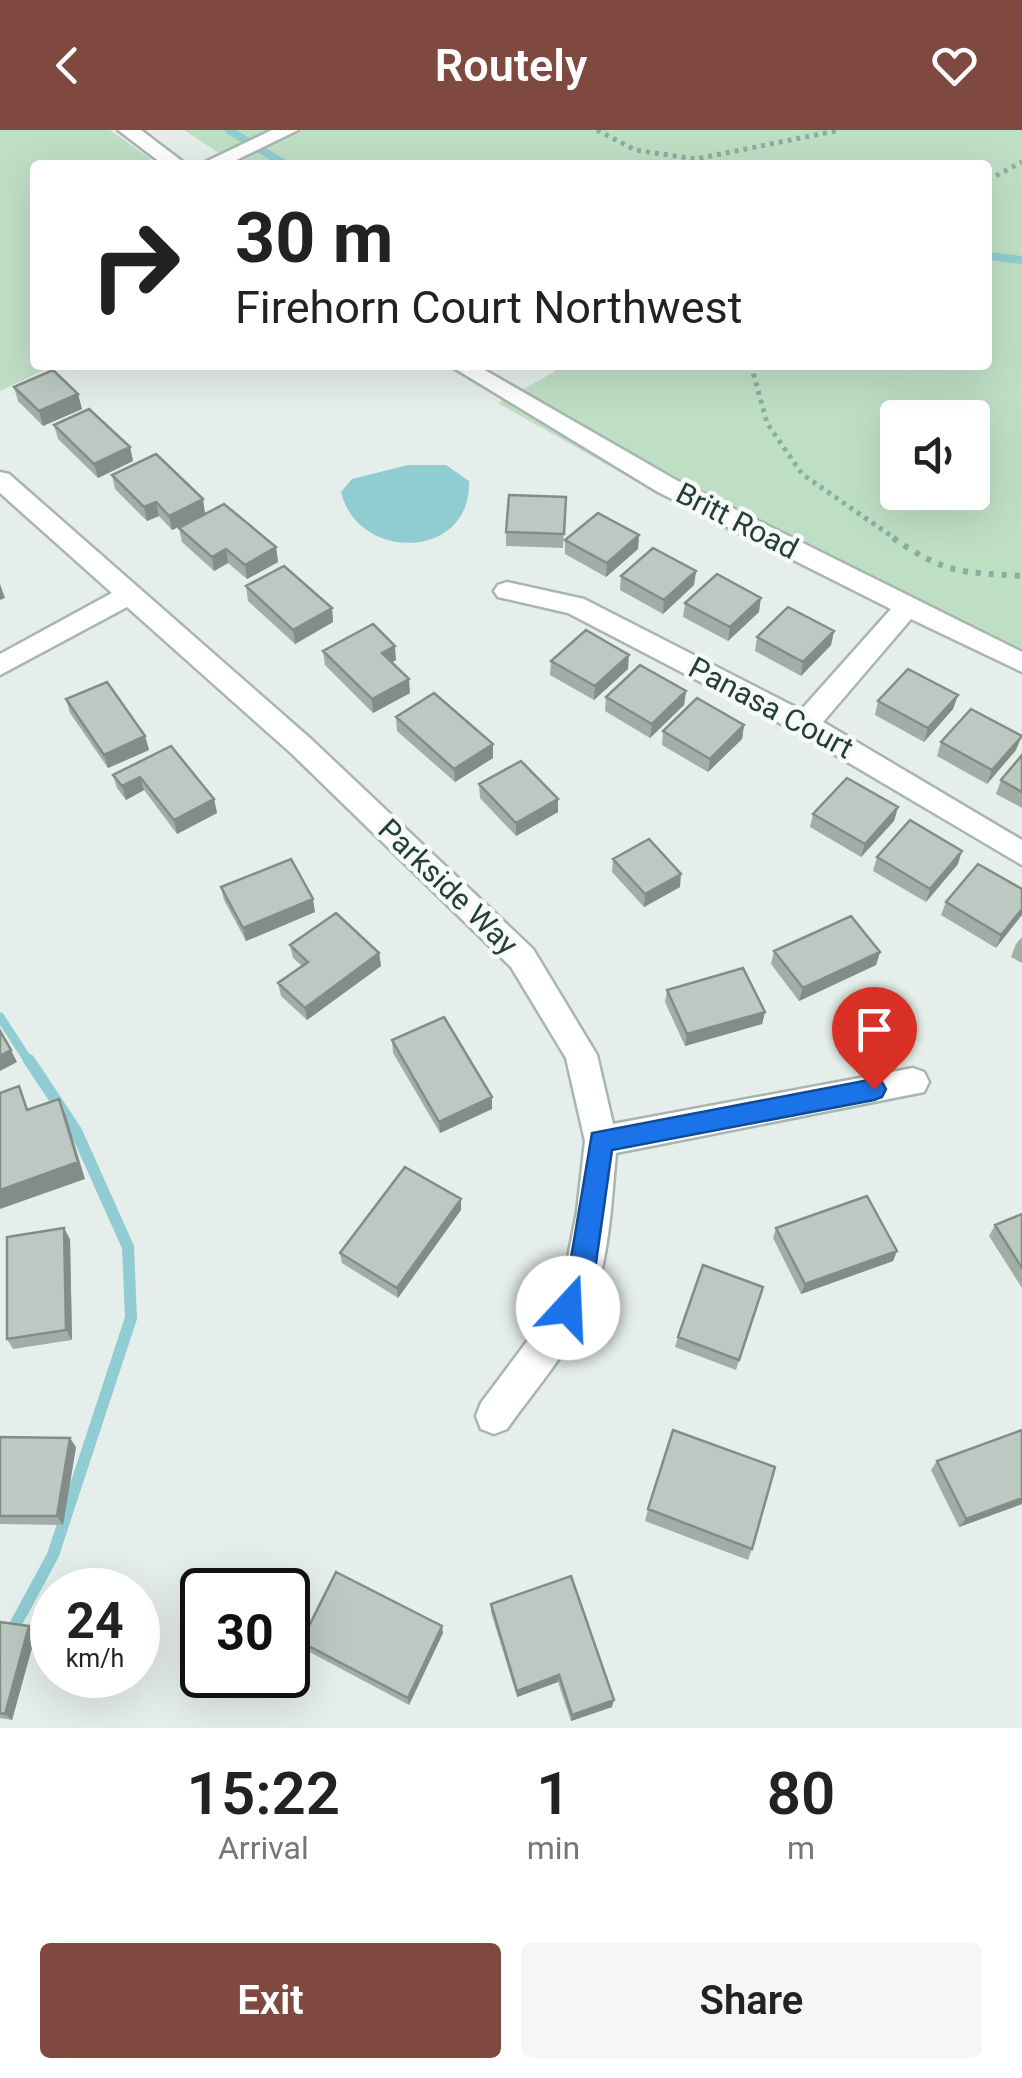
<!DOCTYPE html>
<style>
:root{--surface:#fff;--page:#f6f6f6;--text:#222;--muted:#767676;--accent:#7f493f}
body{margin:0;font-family:Roboto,sans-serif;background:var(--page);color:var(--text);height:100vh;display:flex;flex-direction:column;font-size:38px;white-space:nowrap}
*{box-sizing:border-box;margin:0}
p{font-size:32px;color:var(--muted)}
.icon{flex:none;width:55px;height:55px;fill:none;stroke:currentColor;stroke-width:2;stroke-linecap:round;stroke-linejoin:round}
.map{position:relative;height:1598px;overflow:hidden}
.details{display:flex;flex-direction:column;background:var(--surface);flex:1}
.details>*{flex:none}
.banner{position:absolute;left:30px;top:30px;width:962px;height:210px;border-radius:10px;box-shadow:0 10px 40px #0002;background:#fff;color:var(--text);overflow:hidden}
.controls{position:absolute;left:880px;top:270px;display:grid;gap:20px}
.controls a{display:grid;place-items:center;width:110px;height:110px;border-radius:10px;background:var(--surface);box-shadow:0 10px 40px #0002;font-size:50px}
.speed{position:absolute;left:30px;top:1438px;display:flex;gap:20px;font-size:50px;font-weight:700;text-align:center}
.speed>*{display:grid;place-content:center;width:130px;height:130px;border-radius:50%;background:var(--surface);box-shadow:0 10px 40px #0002;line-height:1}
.speed small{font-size:25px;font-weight:400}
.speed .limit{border:5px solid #111;border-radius:15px;background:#fff;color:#111}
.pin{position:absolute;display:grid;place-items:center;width:85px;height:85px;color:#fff;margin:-102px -42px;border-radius:50% 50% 50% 0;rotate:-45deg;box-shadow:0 0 10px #0007}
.pin .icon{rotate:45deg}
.me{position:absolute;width:110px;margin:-55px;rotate:20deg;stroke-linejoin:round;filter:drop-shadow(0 0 8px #0008)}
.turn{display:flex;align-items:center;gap:35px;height:210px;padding:0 40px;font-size:45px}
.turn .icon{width:130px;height:130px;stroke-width:2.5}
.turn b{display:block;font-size:70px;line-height:85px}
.eta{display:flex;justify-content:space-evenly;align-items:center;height:170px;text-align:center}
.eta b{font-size:60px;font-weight:600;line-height:70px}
.cta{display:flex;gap:20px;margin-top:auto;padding:20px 40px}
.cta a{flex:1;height:115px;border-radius:10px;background:var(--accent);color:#fff;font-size:40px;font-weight:600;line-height:115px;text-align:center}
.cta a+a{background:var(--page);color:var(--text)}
header{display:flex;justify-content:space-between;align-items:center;height:130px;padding:0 40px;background:var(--accent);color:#fff;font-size:45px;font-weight:600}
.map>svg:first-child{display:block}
.green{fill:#bfdfc5;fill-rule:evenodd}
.water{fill:#8fcdd2}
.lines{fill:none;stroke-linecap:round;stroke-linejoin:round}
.stream-far2{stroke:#8fcdd2;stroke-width:8}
.stream-far1{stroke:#8fcdd2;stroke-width:9}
.stream{stroke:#8fcdd2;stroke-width:12}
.minor-casing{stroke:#a7b6b0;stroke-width:5}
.path-far1{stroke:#86b1a0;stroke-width:5;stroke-dasharray:4 5;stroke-linecap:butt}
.path{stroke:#86b1a0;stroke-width:6;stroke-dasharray:5 8;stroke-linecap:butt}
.minor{fill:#fff;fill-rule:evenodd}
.wall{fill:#a1ada7}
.shaded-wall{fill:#838d88}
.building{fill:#bbc9c2;stroke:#838d88;stroke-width:2.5}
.route{fill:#1a73e8;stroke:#114b97;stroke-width:2.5}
.labels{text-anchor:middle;stroke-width:9;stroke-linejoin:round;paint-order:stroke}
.street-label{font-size:30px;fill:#244036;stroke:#f6faf8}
</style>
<header><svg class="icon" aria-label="back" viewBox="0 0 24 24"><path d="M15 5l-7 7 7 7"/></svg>Routely<svg class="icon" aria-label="heart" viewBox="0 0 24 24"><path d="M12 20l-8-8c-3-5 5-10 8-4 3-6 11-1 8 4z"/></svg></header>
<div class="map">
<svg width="1022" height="1598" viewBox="0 0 1022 1598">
<rect width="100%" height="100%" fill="#e5eeea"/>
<path class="green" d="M0,0H110L159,35H35V235H55L0,261Z
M184,0H1022V528L715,396L498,273L556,241L538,235H988V35H237ZM898,288H972V362H898Z"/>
<path class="water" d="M408,335H446L469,351C472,430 358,433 341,362L352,349Z"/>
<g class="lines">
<path class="stream-far2" d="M229,0L286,35
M988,126L1022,130"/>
<path class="stream-far1" d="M0,887L30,933"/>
<path class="stream" d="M0,1523L53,1425L131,1188L128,1117L76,1001L29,930"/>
<g class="minor-casing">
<path id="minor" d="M118,0H141L187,35H164Z
M272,0H298L226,35H199Z
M449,235H476L676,350L1022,522V542L911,489L823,592L1022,710V735L795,601L568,483L498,467L494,461L498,455L507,452L584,469L801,580L891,479L658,362Z
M0,342L9,344L312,610L533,819L597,925L613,994L913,938L924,942L929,952L924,962L616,1023C612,1066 610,1112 598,1154C582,1207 538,1255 507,1299L494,1304L481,1299L476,1286L481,1273L543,1190L563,1152L577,1082L585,1011L566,928L511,837L292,624L127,477L0,545V524L112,463L0,363Z"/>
</g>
<path class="path-far1" d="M597,0L635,20L696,29L840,0
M988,50L1022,32
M751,235L767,293L802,344L897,410"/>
<path class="path" d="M893,408C946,444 960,442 1022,446"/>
<use href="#minor" class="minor"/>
</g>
<path class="wall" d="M14,257L78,264L82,279L43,296L18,271Z
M54,295L130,317L133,331L98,348L58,309Z
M112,345L203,369L205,384L172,400L159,386L147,391L115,359Z
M566,367L563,418L506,416V402Z
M179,398L276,417L278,432L247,449L228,433L214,441L182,412Z
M639,405L638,419L606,447L565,424V410Z
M696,441L694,455L663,484L620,460L621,446Z
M246,456L332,478L333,492L295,514L248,471Z
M685,473L759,482L728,511L683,487Z
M834,501L831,515L801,546L755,521L757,507Z
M323,521L396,530L392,532L410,563L373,583L325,535Z
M551,531L628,539L594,570L550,545Z
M686,561L684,575L650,608L605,581L606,567Z
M958,565L953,579L924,612L875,585L878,571Z
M66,569L145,606L149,620L108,638L70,583Z
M396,587L493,628L455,652L397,601Z
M744,595L742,609L708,642L662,615L663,601Z
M941,612L1016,620L987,654L937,626Z
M171,616L214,669L217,683L177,704L144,660L126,670L117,658L113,645Z
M1022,625V678L996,664L1001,650Z
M479,654L558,669V682L516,706L480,668Z
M898,677L894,691L861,727L810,697L813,684Z
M877,727L958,734L926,772L873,741Z
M613,729L680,757L644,777L612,742Z
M221,757L315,782L246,811L224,770Z
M1022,759L996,818L941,785L946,772Z
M1022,807V833L1011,827L1016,814Z
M290,815L379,823L381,836L307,890L281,866L278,853L302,836L293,828Z
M774,821L880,822L876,835L799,871L771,834Z
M667,860L765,882L762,894L685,916L665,872Z
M392,910L492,967V979L440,1003L393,923Z
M461,1080L398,1168L342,1133L340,1123Z
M1022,1084V1158L989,1106L995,1095Z
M776,1098L897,1121L893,1131L801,1164L773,1108Z
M70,1109L72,1210L13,1219L7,1209Z
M763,1157L736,1240L675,1217L678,1207Z
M1022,1300V1374L959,1397L931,1340L937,1331Z
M0,1307L76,1317L63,1395L0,1394Z
M648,1379L752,1419L748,1430L645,1391Z
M491,1474L612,1577L571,1591L558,1552L517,1567L491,1482Z
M0,1492L29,1496L36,1503L12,1590L0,1588Z
M443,1503L409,1575L304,1519L301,1512Z"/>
<path class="shaded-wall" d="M78,264L82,279L43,296L39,281Z
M130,317L133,331L98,348L94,334Z
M203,369L205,384L172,400L169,386Z
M156,372L159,386L147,391L144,377Z
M639,405L638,419L606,447L607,433Z
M276,417L278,432L247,449L245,435Z
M226,419L228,433L214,441L212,427Z
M696,441L694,455L663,484L664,470Z
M0,454L5,468L0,470Z
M761,468L759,482L728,511L730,497Z
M332,478L333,492L295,514L293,500Z
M834,501L831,515L801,546L803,532Z
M395,516L396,530L384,537L382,523Z
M629,525L628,539L594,570L595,556Z
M409,549L410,563L373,583L372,569Z
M686,561L684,575L650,608L652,594Z
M958,565L953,579L924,612L928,598Z
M744,595L742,609L708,642L710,629Z
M145,606L149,620L108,638L104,625Z
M1022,606L1016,620L987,654L992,640Z
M493,614V628L455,652L454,639Z
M140,647L144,660L126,670L122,656Z
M214,669L217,683L177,704L174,690Z
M558,669V682L516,706V693Z
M898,677L894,691L861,727L865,714Z
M962,721L958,734L926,772L930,759Z
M681,744L680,757L644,777L645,764Z
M313,769L315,782L246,811L243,798Z
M1022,779V785L996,818L1001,805Z
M880,822L876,835L799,871L803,858Z
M379,823L381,836L307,890L305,878Z
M765,882L762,894L685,916L687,904Z
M11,920L17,932L0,941V926Z
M492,967V979L440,1003L439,992Z
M59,969L66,986L85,1049L0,1079V1060Z
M461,1069V1080L398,1168L397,1158Z
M64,1098L70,1109L72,1210L66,1200Z
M897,1121L893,1131L801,1164L805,1154Z
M70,1308L76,1317L63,1395L57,1386Z
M1022,1368V1374L959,1397L966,1389Z
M29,1496L36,1503L12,1590L5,1584Z
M442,1496L443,1503L409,1575L408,1568Z
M559,1545L558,1552L517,1567V1561Z
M614,1570L612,1577L571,1591L572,1585Z"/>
<path class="building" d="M53,240L78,264L39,281L14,257Z
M89,279L130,317L94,334L54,295Z
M156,324L203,369L169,386L156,372L144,377L112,345Z
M509,365L566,367L564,404L506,402Z
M224,374L276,417L245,435L226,419L212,427L179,398Z
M598,383L639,405L607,433L565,410Z
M653,418L696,441L664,470L621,446Z
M284,436L332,478L293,500L246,456Z
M717,444L761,468L730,497L685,473Z
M788,477L834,501L803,532L757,507Z
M373,494L395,516L382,523L409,549L372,569L323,521Z
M586,500L629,525L595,556L551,531Z
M640,535L686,561L652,594L606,567Z
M908,539L958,565L928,598L878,571Z
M107,552L145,606L104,625L66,569Z
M434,563L493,614L454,639L396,587Z
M697,568L744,595L710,629L663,601Z
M971,579L1022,606L992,640L941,612Z
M171,616L214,669L174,690L140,647L122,656L113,645Z
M1022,625V662L1001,650Z
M521,631L558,669L516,693L479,654Z
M847,648L898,677L865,714L813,684Z
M910,690L962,721L930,759L877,727Z
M649,709L681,744L645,764L613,729Z
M291,729L313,769L243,798L221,757Z
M978,734L1022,759V779L1001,805L946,772Z
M336,783L379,823L305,878L278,853L308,832L290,815Z
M851,786L880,822L803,858L774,821Z
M743,838L765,882L687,904L667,860Z
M444,887L492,967L439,992L392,910Z
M0,901L11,920L0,926Z
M19,956L27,980L59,969L78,1032L0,1060V963Z
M405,1037L461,1069L397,1158L340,1123Z
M867,1066L897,1121L805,1154L776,1098Z
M1022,1084V1138L995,1095Z
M64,1098L66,1200L7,1209V1107Z
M703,1135L763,1157L739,1230L678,1207Z
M673,1300L775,1337L752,1419L648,1379Z
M1022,1300V1368L966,1389L937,1331Z
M0,1307L70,1308L57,1386H0Z
M336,1442L442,1496L408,1568L301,1512Z
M571,1446L614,1570L572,1585L559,1545L517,1561L491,1474Z
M0,1492L29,1496L5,1584L0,1583Z"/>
<path class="route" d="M874,949L882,952L886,959L882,967L874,970L612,1020L593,1154L577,1187L568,1191L558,1187L554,1178L567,1152L592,1003Z"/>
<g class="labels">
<g class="street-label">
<text transform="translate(737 391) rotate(27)" y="10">Britt Road</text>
<text transform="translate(771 578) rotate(28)" y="10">Panasa Court</text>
<text transform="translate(448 757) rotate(44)" y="10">Parkside Way</text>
</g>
</g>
</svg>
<div class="controls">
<a><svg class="icon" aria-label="sound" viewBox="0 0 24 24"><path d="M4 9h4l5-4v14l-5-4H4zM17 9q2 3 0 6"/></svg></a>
</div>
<div class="speed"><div>24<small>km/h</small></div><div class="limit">30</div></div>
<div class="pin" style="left:874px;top:959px;background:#d93025"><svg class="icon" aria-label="arrive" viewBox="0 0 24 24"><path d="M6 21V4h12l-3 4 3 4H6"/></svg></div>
<svg class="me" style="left:568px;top:1178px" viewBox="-20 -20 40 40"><circle r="19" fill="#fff"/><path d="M0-13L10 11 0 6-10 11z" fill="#1a73e8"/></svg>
<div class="banner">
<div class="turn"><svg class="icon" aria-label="right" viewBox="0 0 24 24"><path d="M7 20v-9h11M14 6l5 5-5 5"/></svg><div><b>30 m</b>Firehorn Court Northwest</div></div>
</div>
</div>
<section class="details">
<div class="eta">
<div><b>15:22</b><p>Arrival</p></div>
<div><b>1</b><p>min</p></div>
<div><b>80</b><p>m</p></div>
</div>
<div class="cta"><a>Exit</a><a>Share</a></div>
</section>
